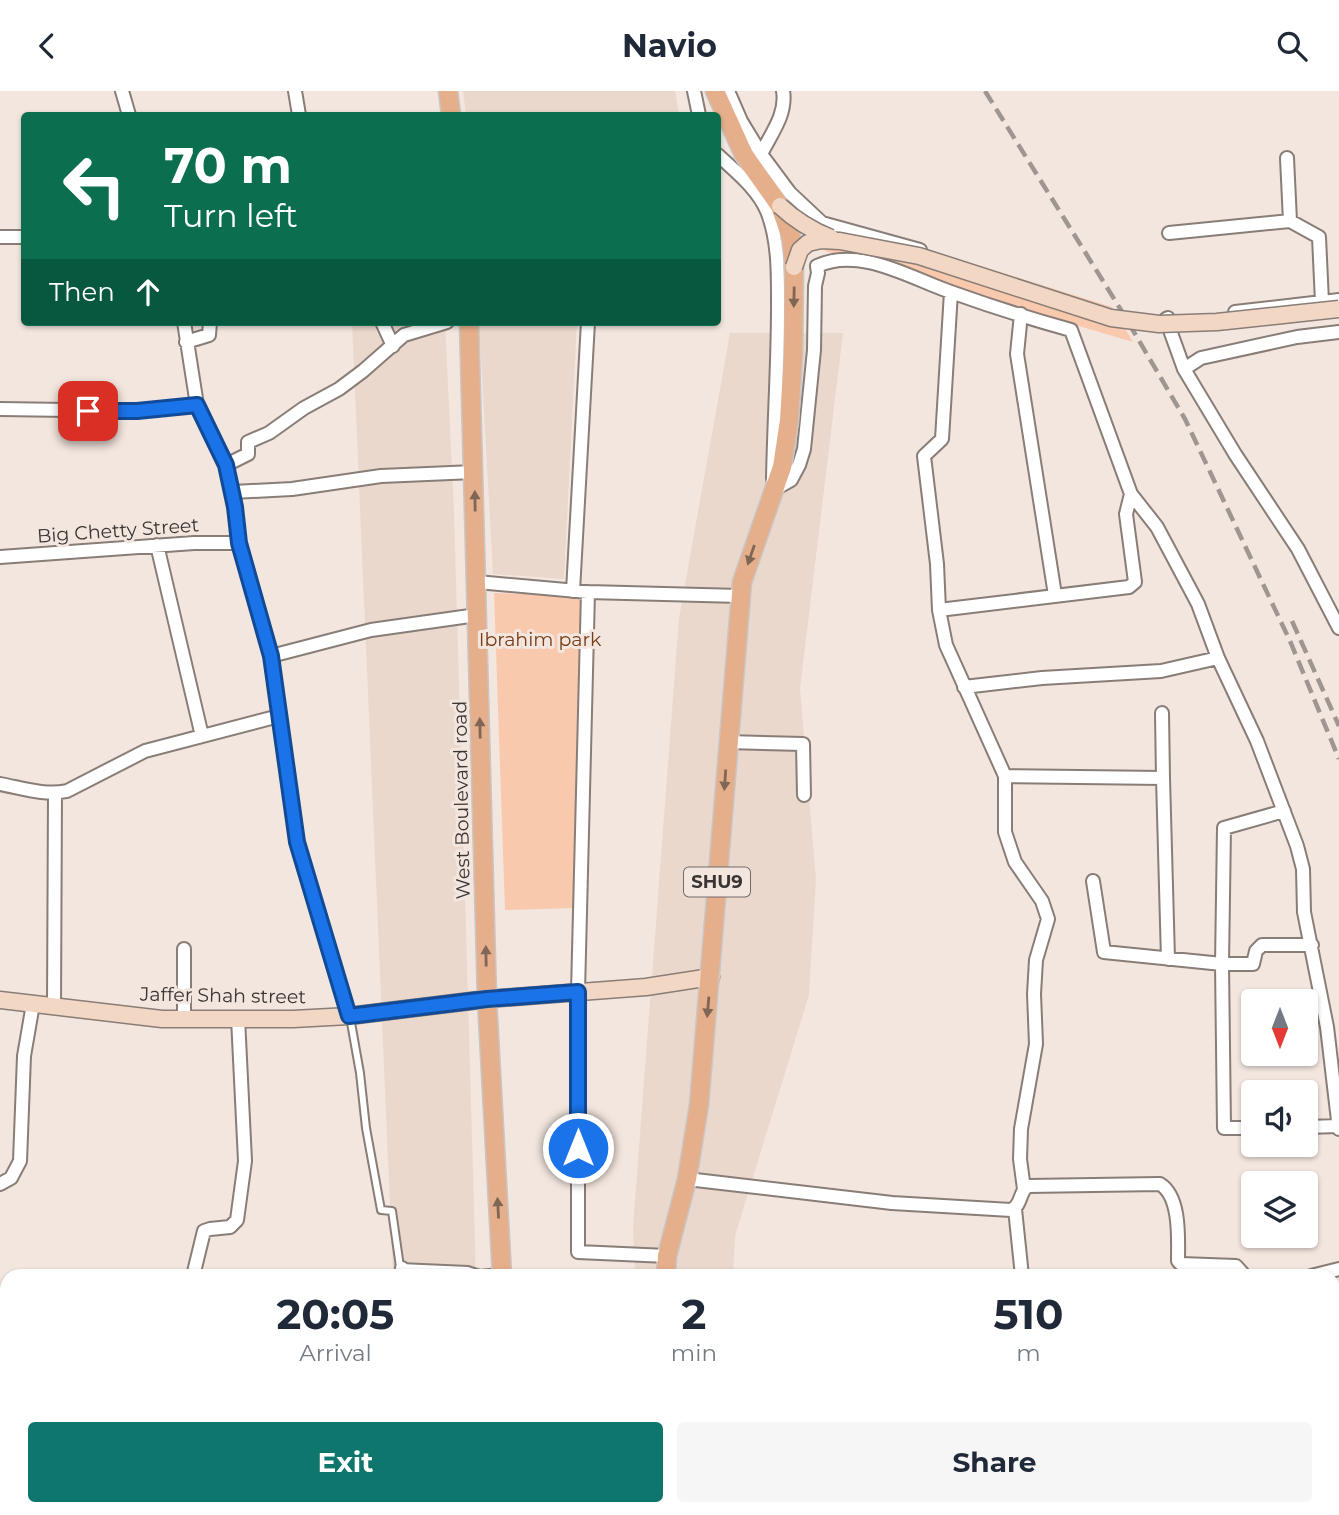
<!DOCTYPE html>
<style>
:root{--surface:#fff;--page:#f6f6f7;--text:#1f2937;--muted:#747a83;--accent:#0f766e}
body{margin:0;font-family:Montserrat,sans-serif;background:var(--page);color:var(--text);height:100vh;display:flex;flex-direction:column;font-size:26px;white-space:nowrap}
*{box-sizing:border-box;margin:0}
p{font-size:23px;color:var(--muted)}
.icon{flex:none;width:38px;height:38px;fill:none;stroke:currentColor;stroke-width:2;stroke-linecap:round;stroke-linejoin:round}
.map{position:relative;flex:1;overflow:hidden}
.panel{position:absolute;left:0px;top:1178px;width:1340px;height:247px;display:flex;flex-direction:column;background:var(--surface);border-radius:21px 21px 0 0;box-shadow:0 2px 5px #0004}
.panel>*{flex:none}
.guide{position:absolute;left:21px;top:21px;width:700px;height:214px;border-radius:7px;box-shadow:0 2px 5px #0004;background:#0b6e4f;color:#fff;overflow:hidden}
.needle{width:46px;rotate:180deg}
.controls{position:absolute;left:1241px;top:898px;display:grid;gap:14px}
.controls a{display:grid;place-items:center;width:77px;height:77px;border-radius:7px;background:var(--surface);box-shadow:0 2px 5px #0004;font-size:35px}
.pin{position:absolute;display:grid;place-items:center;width:60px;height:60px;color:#fff;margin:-30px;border-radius:14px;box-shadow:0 4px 10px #0006}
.me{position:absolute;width:77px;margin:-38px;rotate:0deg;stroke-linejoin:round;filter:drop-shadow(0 0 5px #0008)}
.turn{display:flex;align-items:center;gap:24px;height:147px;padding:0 28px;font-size:32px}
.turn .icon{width:91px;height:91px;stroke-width:2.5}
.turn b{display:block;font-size:49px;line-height:60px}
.then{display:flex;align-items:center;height:66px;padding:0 28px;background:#0003;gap:14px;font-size:26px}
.eta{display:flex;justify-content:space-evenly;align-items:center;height:119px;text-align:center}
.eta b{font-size:42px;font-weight:700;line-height:49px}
.cta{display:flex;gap:14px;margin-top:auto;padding:14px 28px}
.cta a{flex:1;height:80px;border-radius:7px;background:var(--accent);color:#fff;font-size:28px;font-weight:700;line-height:80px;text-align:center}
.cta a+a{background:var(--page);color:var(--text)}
header{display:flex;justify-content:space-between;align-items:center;height:91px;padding:0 28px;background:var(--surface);font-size:32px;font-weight:700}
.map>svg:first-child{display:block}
.built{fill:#ebd8cd}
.green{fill:#f9c9ae}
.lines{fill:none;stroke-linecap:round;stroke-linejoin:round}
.lane-casing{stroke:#887d77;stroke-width:10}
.street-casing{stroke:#887d77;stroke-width:16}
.secondary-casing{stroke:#887d77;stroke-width:19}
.primary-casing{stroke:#c8c6c6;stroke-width:21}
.lane{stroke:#fff;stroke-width:6}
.street{stroke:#fff;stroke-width:12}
.secondary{stroke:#f3d7c5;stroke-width:16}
.primary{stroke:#e6af8b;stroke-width:18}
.rail{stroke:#9f9691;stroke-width:4.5;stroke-dasharray:14 7;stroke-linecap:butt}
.secondary-bridge-casing{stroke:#887d77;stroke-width:19;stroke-linecap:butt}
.secondary-bridge{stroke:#f3d7c5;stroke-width:16}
.oneway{fill:#7f6656}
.route-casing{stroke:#114b97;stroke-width:18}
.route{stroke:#1a73e8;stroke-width:12}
.labels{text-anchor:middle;stroke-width:6;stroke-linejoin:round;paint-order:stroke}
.shield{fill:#f3e6df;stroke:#726a67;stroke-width:2}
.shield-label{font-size:18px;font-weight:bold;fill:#3a3533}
.street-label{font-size:19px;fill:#3a3533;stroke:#f3e6df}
.park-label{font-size:19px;fill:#763d18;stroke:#f3e6df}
</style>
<header><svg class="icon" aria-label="back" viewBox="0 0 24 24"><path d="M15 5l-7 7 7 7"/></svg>Navio<svg class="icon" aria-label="search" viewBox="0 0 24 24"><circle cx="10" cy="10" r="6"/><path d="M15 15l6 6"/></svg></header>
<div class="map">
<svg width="1339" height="1424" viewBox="0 0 1339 1424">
<rect width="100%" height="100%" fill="#f3e6df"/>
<path class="built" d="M463,0H675L679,24H466Z
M352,231H445L454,420L476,1185H393Z
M479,231H577L564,488L493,483Z
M730,242H843L800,598L816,788L809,904L735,1145L733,1185H635L633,1136L679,527Z
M646,1418H744L745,1424H646Z"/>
<path class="green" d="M831,128L1112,216L1133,251L825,160Z
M494,502L584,505L575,817L505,819Z"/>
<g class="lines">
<g class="lane-casing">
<path id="lane" d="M350,926L360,982L366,1037L381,1119L392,1120L400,1176L468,1179L480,1183L499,1181"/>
</g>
<g class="street-casing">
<path id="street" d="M122,0L129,24
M295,0L299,24
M694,0L699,24
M728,0L741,30L761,63L790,102L822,132L920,159
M761,63C771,43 787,23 783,0
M718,64C736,81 757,97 767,120C779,150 778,184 778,216C778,274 774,331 773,388
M1287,67L1290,130
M1169,142L1290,130L1319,146L1322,211
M0,146H24
M951,201L942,348L924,365L937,473L939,519L946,554L1005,685V741L1015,771L1042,810L1048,828L1036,869L1034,903L1036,953L1021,1038L1020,1068L1024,1098
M1235,221L1339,209
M1021,223L1017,263L1055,504
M1168,227L1166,228L1184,278L1235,363L1298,458L1339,537
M184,231L197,314L226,374L235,416L239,452L271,565L297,751L349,925
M382,231L393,255
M186,251L209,244L210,231
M1184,278L1201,267L1297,246L1339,241
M0,318L137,320L197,314
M226,374L248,363V351L269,342L304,317L339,298L363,280L404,244L447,231
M773,399L791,389L799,374L804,358L814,259L815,195L818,182L817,175C860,155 910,187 951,201C990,215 1031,228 1071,239L1131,403L1157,436L1198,513L1218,567L1257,650L1297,755L1303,778L1304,821L1327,936L1339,1038
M233,401L292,398L381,385L474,381
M157,454L202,645
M0,466L194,452H239
M477,491L588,501L740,505
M573,500L588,231
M588,501L578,901V1161L667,1165
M939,519L1129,496L1135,491L1126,423L1131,403
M271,565L371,539L477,524
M964,596L1042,587L1161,580L1218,567
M1162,622L1163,687
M727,651L803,653L804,704
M1005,685L1163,687L1168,868
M0,693C22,697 45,705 67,700L145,660L279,625
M1093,790L1104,861L1222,873H1253L1256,860L1262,854H1312
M184,858V928
M54,916L55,702
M1306,1036L1339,1035
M1253,1037H1224L1222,873L1224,737L1284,720
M687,1088L892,1112L1011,1119C1022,1115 1019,1100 1028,1095L1160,1093C1181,1106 1178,1148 1178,1170L1181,1173L1236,1175L1245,1185
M0,1093L11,1087L20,1070L24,965L33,913
M1015,1118L1022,1185
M193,1185L204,1140L210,1138L230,1136L237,1129L245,1070L238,927
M401,1185L402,1177
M1311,1185L1339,1178
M0,1237H7
M1084,1418V1424
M130,1424V1418"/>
</g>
<g class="secondary-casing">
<path id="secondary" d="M0,909L162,928H293L349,925L487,908L646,896L711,886"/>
</g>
<g class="primary-casing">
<path id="primary" d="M448,0L451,24
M469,231L487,908L502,1185
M666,1185L667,1165L687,1088L699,1014L742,491L782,376L789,329L793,265L794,176L791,146L780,115L744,64L715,0
M514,1418L515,1424
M669,1418L670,1424"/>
</g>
<use href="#lane" class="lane"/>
<use href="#street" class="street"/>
<use href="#secondary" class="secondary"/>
<use href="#primary" class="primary"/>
<path class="rail" d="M985,0L1121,219L1185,328L1290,550L1339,668
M1292,530L1339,635"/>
<g class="secondary-bridge-casing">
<path id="secondary-bridge" d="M780,115C796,130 811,139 831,147
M794,176L800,159L808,152L821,149L840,150L919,165L1111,227L1159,233L1217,231L1339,218"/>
</g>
<use href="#secondary-bridge" class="secondary-bridge"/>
</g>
<defs><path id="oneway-solid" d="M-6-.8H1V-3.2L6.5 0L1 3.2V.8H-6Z" transform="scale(1.75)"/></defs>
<g class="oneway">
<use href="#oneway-solid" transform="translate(794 206) rotate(91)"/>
<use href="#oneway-solid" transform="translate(475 410) rotate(-91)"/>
<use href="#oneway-solid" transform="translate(751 464) rotate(109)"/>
<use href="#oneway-solid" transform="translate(480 637) rotate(-91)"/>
<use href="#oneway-solid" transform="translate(725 689) rotate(94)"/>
<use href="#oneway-solid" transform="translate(486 865) rotate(-91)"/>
<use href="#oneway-solid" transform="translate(708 916) rotate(95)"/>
<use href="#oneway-solid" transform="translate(498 1117) rotate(-93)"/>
</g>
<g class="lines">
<g class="route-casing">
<path id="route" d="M88,320H137L197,314L226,374L235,416L239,452L271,565L297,751L349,925L487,908L578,901V1057"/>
</g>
<use href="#route" class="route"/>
</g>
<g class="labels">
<rect class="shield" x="684" y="776.5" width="66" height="29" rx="5"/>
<g class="shield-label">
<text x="717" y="797">SHU9</text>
</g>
<g class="street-label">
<text transform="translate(118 439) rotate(-4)" y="7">Big Chetty Street</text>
<text transform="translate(461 709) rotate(-91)" y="7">West Boulevard road</text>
<text transform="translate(223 904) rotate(1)" y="7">Jaffer Shah street</text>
</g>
<g class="park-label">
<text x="540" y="555">Ibrahim park</text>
</g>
</g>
</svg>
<div class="controls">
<a><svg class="needle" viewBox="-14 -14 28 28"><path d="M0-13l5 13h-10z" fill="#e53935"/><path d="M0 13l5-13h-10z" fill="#747a83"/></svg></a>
<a><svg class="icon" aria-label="sound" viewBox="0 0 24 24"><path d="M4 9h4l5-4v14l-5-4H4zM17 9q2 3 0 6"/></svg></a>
<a><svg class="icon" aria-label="layers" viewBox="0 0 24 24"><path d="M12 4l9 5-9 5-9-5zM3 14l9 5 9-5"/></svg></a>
</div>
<div class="pin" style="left:88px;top:320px;background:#d93025"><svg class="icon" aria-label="arrive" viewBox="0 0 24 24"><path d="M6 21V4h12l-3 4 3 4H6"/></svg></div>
<svg class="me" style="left:578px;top:1057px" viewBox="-20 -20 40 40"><circle r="17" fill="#1a73e8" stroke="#fff" stroke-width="3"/><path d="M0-11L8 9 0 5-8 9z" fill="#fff"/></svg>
<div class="guide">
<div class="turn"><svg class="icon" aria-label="left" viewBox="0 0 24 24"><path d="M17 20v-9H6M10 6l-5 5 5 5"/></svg><div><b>70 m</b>Turn left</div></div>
<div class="then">Then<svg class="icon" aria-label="ahead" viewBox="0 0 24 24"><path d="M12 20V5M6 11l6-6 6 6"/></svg></div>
</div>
<section class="panel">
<div class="eta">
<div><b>20:05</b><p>Arrival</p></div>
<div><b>2</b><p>min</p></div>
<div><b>510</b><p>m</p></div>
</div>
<div class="cta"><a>Exit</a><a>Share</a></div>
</section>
</div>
